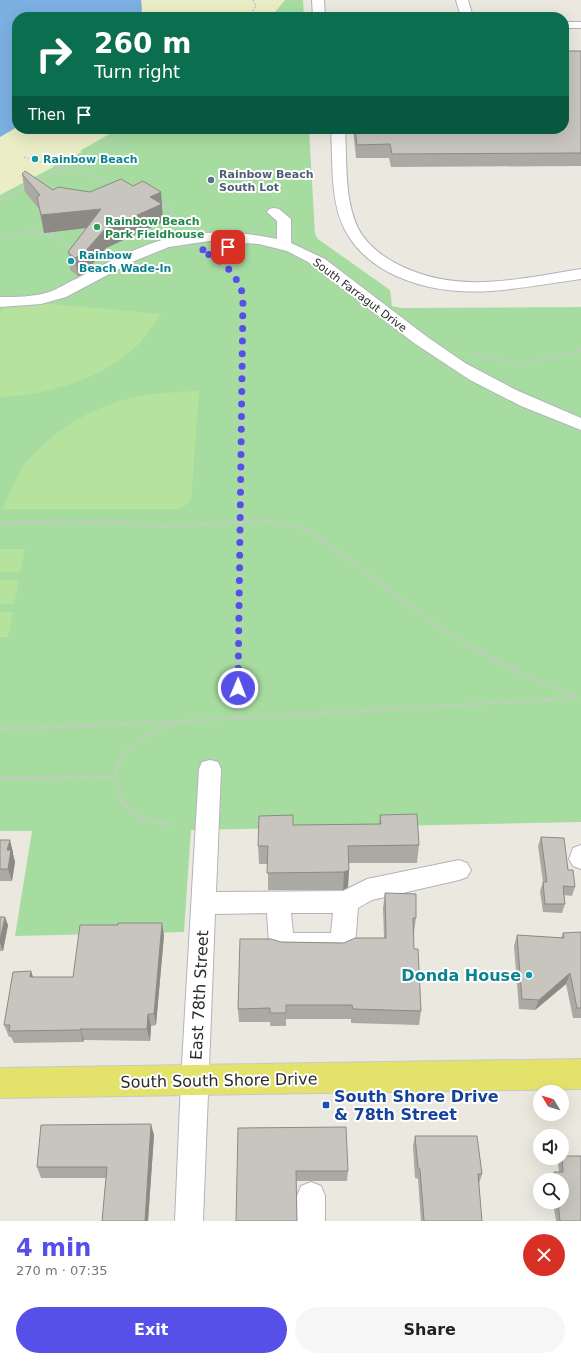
<!DOCTYPE html>
<meta charset="utf-8">
<style>
:root{--surface:#fff;--page:#f6f6f6;--text:#222;--muted:#767676;--accent:#564fe8}
body{margin:0;font-family:"DejaVu Sans",sans-serif;background:var(--page);color:var(--text);height:100vh;display:flex;flex-direction:column;font-size:15px;white-space:nowrap}
*{box-sizing:border-box;margin:0}
p{font-size:13px;color:var(--muted)}
.icon{flex:none;width:22px;height:22px;fill:none;stroke:currentColor;stroke-width:2;stroke-linecap:round;stroke-linejoin:round}
.map{position:relative;height:1221px;overflow:hidden}
.side{display:flex;flex-direction:column;background:var(--surface);flex:1}
.side>*{flex:none}
.banner{position:absolute;left:12px;top:12px;width:557px;height:122px;border-radius:16px;box-shadow:0 4px 16px #0002;background:#0b6e4f;color:#fff;overflow:hidden}
.needle{width:26px;rotate:308deg}
.tools{position:absolute;left:533px;top:1085px;display:grid;gap:8px}
.tools a{display:grid;place-items:center;width:36px;height:36px;border-radius:50%;background:var(--surface);box-shadow:0 4px 16px #0002;font-size:20px}
.pin{position:absolute;display:grid;place-items:center;width:34px;height:34px;color:#fff;margin:-17px;border-radius:8px;box-shadow:0 2px 6px #0006}
.me{position:absolute;width:44px;margin:-22px;rotate:1deg;stroke-linejoin:round;filter:drop-shadow(0 0 3px #0008)}
.turn{display:flex;align-items:center;gap:14px;height:84px;padding:0 16px;font-size:18px}
.turn .icon{width:52px;height:52px;stroke-width:2.5}
.turn b{display:block;font-size:28px;line-height:34px}
.then{display:flex;align-items:center;height:38px;padding:0 16px;background:#0003;gap:8px;font-size:15px}
.round{display:grid;place-items:center;flex:none;width:42px;height:42px;border-radius:21px;background:var(--page)}
.headline{display:flex;align-items:center;justify-content:space-between;height:68px;padding:0 16px}
h1{font-size:24px;font-weight:700;line-height:30px;color:var(--accent)}
.cta{display:flex;gap:8px;margin-top:auto;padding:8px 16px}
.cta a{flex:1;height:46px;border-radius:24px;background:var(--accent);color:#fff;font-size:16px;font-weight:700;line-height:46px;text-align:center}
.cta a+a{background:var(--page);color:var(--text)}
.map>svg:first-child{display:block}
.green{fill:#a7dca1}
.sand{fill:#eaedc5}
.pitch{fill:#b5e39e}
.water{fill:#7cb0e3}
.lines{fill:none;stroke-linecap:round;stroke-linejoin:round}
.minor-casing{stroke:#b3b2bd;stroke-width:2}
.major-casing{stroke:#c8c8c8;stroke-width:2}
.path-far3{stroke:#c8c8c8;stroke-width:1.5;stroke-dasharray:2 1.5;stroke-linecap:butt}
.path-far2{stroke:#c8c8c8;stroke-width:2;stroke-dasharray:2.5 1.5;stroke-linecap:butt}
.path-far1{stroke:#c8c8c8;stroke-width:2.5;stroke-dasharray:3 2;stroke-linecap:butt}
.path{stroke:#c8c8c8;stroke-width:3;stroke-dasharray:4 2.5;stroke-linecap:butt}
.minor{fill:#fff;fill-rule:evenodd}
.major{fill:#e3e36c;fill-rule:evenodd}
.wall{fill:#aba9a3}
.shaded-wall{fill:#8b8a85}
.building{fill:#c7c5be;stroke:#8b8a85}
.route{stroke:#564fe8;stroke-width:7;stroke-dasharray:0 12.6}
.culture-dot{fill:#0f9aa8;stroke:#fff;stroke-width:1.5}
.service-dot{fill:#5c6f8a;stroke:#fff;stroke-width:1.5}
.leisure-dot{fill:#2e9e5b;stroke:#fff;stroke-width:1.5}
.transit-dot{fill:#1a4fb4;stroke:#fff;stroke-width:1.5}
.labels{text-anchor:middle;stroke-width:4;stroke-linejoin:round;paint-order:stroke}
.far-culture-label{font-size:11px;font-weight:bold;fill:#0d838f;stroke:#fff;text-anchor:start}
.far-service-label{font-size:11px;font-weight:bold;fill:#4e5e75;stroke:#fff;text-anchor:start}
.far-leisure-label{font-size:11px;font-weight:bold;fill:#27864d;stroke:#fff;text-anchor:start}
.far-street-label{font-size:11px;fill:#2b2b2b;stroke:#fff}
.near-culture-label{font-size:16px;font-weight:bold;fill:#0d838f;stroke:#fff;text-anchor:end}
.near-street-label{font-size:16px;fill:#2b2b2b;stroke:#fff}
.near-transit-label{font-size:16px;font-weight:bold;fill:#164399;stroke:#fff;text-anchor:start}
</style>
<div class="map">
<svg width="581" height="1221" viewBox="0 0 581 1221">
<rect width="100%" height="100%" fill="#ebe9df"/>
<path class="green" d="M141,0H303L304,17H139L142,10Z
M17,127V129H309L315,234L318,239L390,290L392,306L402,308L581,307V822L191,830L184,932L15,936L32,831H0V137Z"/>
<path class="sand" d="M141,0H285L271,17H139L142,10Z
M17,127V129H118L80,151L82,152L0,195V137Z"/>
<path class="pitch" d="M40,303L161,314C152,327 143,342 130,352C95,381 45,395 0,397V314L3,309Z
M199,391L191,501L180,509H3C10,492 17,472 30,458C56,428 96,406 135,397C156,393 178,392 199,391Z
M0,549H25L20,572H0Z
M0,580H19L14,604H0Z
M0,612H13L8,637H0Z"/>
<path class="water" d="M0,0H141L142,10L139,17H17V127L0,137Z"/>
<g class="lines">
<g class="minor-casing">
<path id="minor" d="M312,0H324L325,17H313Z
M456,0H468L473,17H461Z
M564,22H581V28H564Z
M331,129H345C347,160 344,199 358,228C366,244 382,256 397,264C457,295 518,279 581,269V279C514,288 452,305 388,272C370,262 353,247 344,228C330,199 333,160 331,129Z
M274,208L279,209L291,219V243L325,259L426,336L465,363L516,390L581,418V430L521,406L470,380L414,343L308,262L287,251L259,244L209,241L169,247L132,262L66,297L41,304L0,307V297C16,297 33,297 49,292C59,289 66,283 76,279C99,267 123,254 147,245C189,229 234,230 277,239V221L267,212L269,209Z
M210,760L218,762L221,769L216,892L343,891L367,879L459,860L467,863L471,870L467,877L459,880L372,900L358,908L355,945L352,953L343,956L281,955L272,952L269,944L267,913L215,914L203,1221H175L181,1081L199,769L202,762ZM291,913H333L331,933H293Z
M581,845V869L573,866L569,859L573,848Z
M311,1182L321,1186L325,1196V1221H297V1196L301,1186Z"/>
</g>
<g class="major-casing">
<path id="major" d="M581,1059V1089L0,1098V1068Z"/>
</g>
<path class="path-far3" d="M249,17L256,6L253,0
M111,141L125,147
M24,157L62,168
M56,172L131,129
M48,176L66,169L94,176L114,185
M36,182L50,175
M0,200L27,187
M159,204L166,207"/>
<path class="path-far2" d="M164,206L173,210L164,230
M0,236C26,230 53,229 72,249
M205,252C225,263 237,276 243,298L242,469
M470,353L514,364H525L581,351"/>
<path class="path-far1" d="M0,523L120,522L152,527L264,521L297,526L318,537L426,618L467,644L522,674L580,698
M238,718L242,468
M0,729L207,720L579,698
M0,779L115,777
M122,801C100,757 142,736 176,722"/>
<path class="path" d="M121,800C132,818 153,823 172,824"/>
<use href="#minor" class="minor"/>
<use href="#major" class="major"/>
</g>
<path class="wall" d="M581,51V166L391,167L389,158H356L353,129H564Z
M22,174L53,190L90,192L133,186L161,192L163,222L106,248L86,272L78,276L70,270L68,252L86,228L44,233L39,209L25,192Z
M380,815L419,845L417,863H349L348,887L343,890H268V864H259L258,846L293,825L379,824Z
M541,837L568,870L575,887L572,896L564,895L565,904L562,913L543,912L540,891L543,882L538,846Z
M0,840L13,852V854L15,862L12,881H0Z
M385,893L416,918L414,933H413L414,949L421,1011L419,1025L351,1023V1019H286V1026H270V1022H239L238,1009L281,942L344,943L384,938L383,908Z
M0,917L8,925L3,951H0Z
M581,932V1018H573L566,984L535,1010L519,1009L514,946L517,935L561,938L563,933Z
M164,935L156,1025L151,1026L150,1041L84,1040L83,1042L14,1043L11,1037H9L4,1025L31,971L33,977H73Z
M238,1128L348,1171L347,1181H296Z
M154,1135L148,1221H102L106,1178H41L37,1167Z
M415,1136L482,1174L479,1184L482,1221H421L418,1179L415,1178L413,1146Z
M561,1158H562L581,1221H556L553,1202H562V1180H550V1179L554,1172H559L558,1163Z"/>
<path class="shaded-wall" d="M161,192L163,222L106,248L86,272L78,276L75,258L104,230L150,197Z
M101,209L103,226L44,233L41,215Z
M10,840L13,852V854L15,862L12,881L8,869L7,850Z
M349,870L348,887L343,890L344,872Z
M5,917L8,925L3,951L0,943V940Z
M162,923L164,935L156,1025L154,1014Z
M31,971L35,984L30,977Z
M570,973L566,984L535,1010L539,1000Z
M148,1014L151,1026L150,1041L147,1029Z
M80,1029L84,1040L83,1042L80,1030Z
M151,1124L154,1135L148,1221H145Z"/>
<path class="building" d="M564,51H581V153L392,154L390,144L357,145L355,129H564Z
M25,171L53,190L58,187L90,192L121,179L133,186L143,181L161,192L150,197L162,204L104,230L83,254L75,258L68,252L101,209L41,215L37,197L40,195L22,174Z
M417,814L419,845L348,846L349,870L344,872L267,873L268,846H258L259,816L293,815V825L381,824L380,815Z
M541,837L564,838L568,870H573L575,887L563,886L565,904H545L543,882H547Z
M0,840H10L7,850H11L8,869H0Z
M385,893L416,894V918H413L414,949H418L421,1011L353,1009L352,1005H286V1013H270V1008L238,1009L240,939H271L281,942L344,943L355,938H386Z
M0,917H5L0,940Z
M118,923H162L154,1014H148L147,1029H80V1030L9,1031L10,1025H4L13,972L31,971L30,977H73L80,925H118Z
M581,932V1008H577L570,973L539,1000L522,999L517,935L564,938L563,933Z
M151,1124L145,1221H102L107,1167H37L41,1125Z
M346,1127L348,1171H296L297,1221H236L238,1128Z
M415,1136H477L482,1174H478L482,1221H424L420,1169L418,1168Z
M562,1156H581V1221H560L558,1202H562V1180H555L554,1172H563L562,1158Z"/>
<g class="lines">
<path class="route" d="M228,247L200,250C222,260 236,272 243,295L238,688"/>
</g>
<g class="culture-dot">
<circle cx="35" cy="159" r="4"/>
<circle cx="71" cy="261" r="4"/>
<circle cx="529" cy="975" r="4"/>
</g>
<circle class="service-dot" cx="211" cy="180" r="4"/>
<circle class="leisure-dot" cx="97" cy="227" r="4"/>
<rect class="transit-dot" x="322" y="1101" width="8" height="8" rx="2"/>
<g class="labels">
<g class="far-culture-label">
<text x="43" y="163">Rainbow Beach</text>
<text x="79" y="259">Rainbow<tspan x="79" dy="13">Beach Wade-In</tspan></text>
</g>
<g class="far-service-label">
<text x="219" y="178">Rainbow Beach<tspan x="219" dy="13">South Lot</tspan></text>
</g>
<g class="far-leisure-label">
<text x="105" y="225">Rainbow Beach<tspan x="105" dy="13">Park Fieldhouse</tspan></text>
</g>
<g class="far-street-label">
<text transform="translate(360 295) rotate(37)" y="4">South Farragut Drive</text>
</g>
<g class="near-culture-label">
<text x="521" y="981">Donda House</text>
</g>
<g class="near-street-label">
<text transform="translate(199 995) rotate(-87)" y="6">East 78th Street</text>
<text transform="translate(219 1080) rotate(-1)" y="6">South South Shore Drive</text>
</g>
<g class="near-transit-label">
<text x="334" y="1102">South Shore Drive<tspan x="334" dy="18">&amp; 78th Street</tspan></text>
</g>
</g>
</svg>
<div class="tools">
<a><svg class="needle" viewBox="-14 -14 28 28"><path d="M0-13l5 13h-10z" fill="#e53935"/><path d="M0 13l5-13h-10z" fill="#767676"/></svg></a>
<a><svg class="icon" aria-label="sound" viewBox="0 0 24 24"><path d="M4 9h4l5-4v14l-5-4H4zM17 9q2 3 0 6"/></svg></a>
<a><svg class="icon" aria-label="search" viewBox="0 0 24 24"><circle cx="10" cy="10" r="6"/><path d="M15 15l6 6"/></svg></a>
</div>
<div class="pin" style="left:228px;top:247px;background:#d93025"><svg class="icon" aria-label="arrive" viewBox="0 0 24 24"><path d="M6 21V4h12l-3 4 3 4H6"/></svg></div>
<svg class="me" style="left:238px;top:688px" viewBox="-20 -20 40 40"><circle r="17" fill="#564fe8" stroke="#fff" stroke-width="3"/><path d="M0-11L8 9 0 5-8 9z" fill="#fff"/></svg>
<div class="banner">
<div class="turn"><svg class="icon" aria-label="right" viewBox="0 0 24 24"><path d="M7 20v-9h11M14 6l5 5-5 5"/></svg><div><b>260 m</b>Turn right</div></div>
<div class="then">Then<svg class="icon" aria-label="arrive" viewBox="0 0 24 24"><path d="M6 21V4h12l-3 4 3 4H6"/></svg></div>
</div>
</div>
<section class="side">
<div class="headline"><div><h1>4 min</h1><p>270 m · 07:35</p></div><a class="round" style="background:#d93025;color:#fff"><svg class="icon" aria-label="close" viewBox="0 0 24 24"><path d="M6 6l12 12M18 6L6 18"/></svg></a></div>
<div class="cta"><a>Exit</a><a>Share</a></div>
</section>
